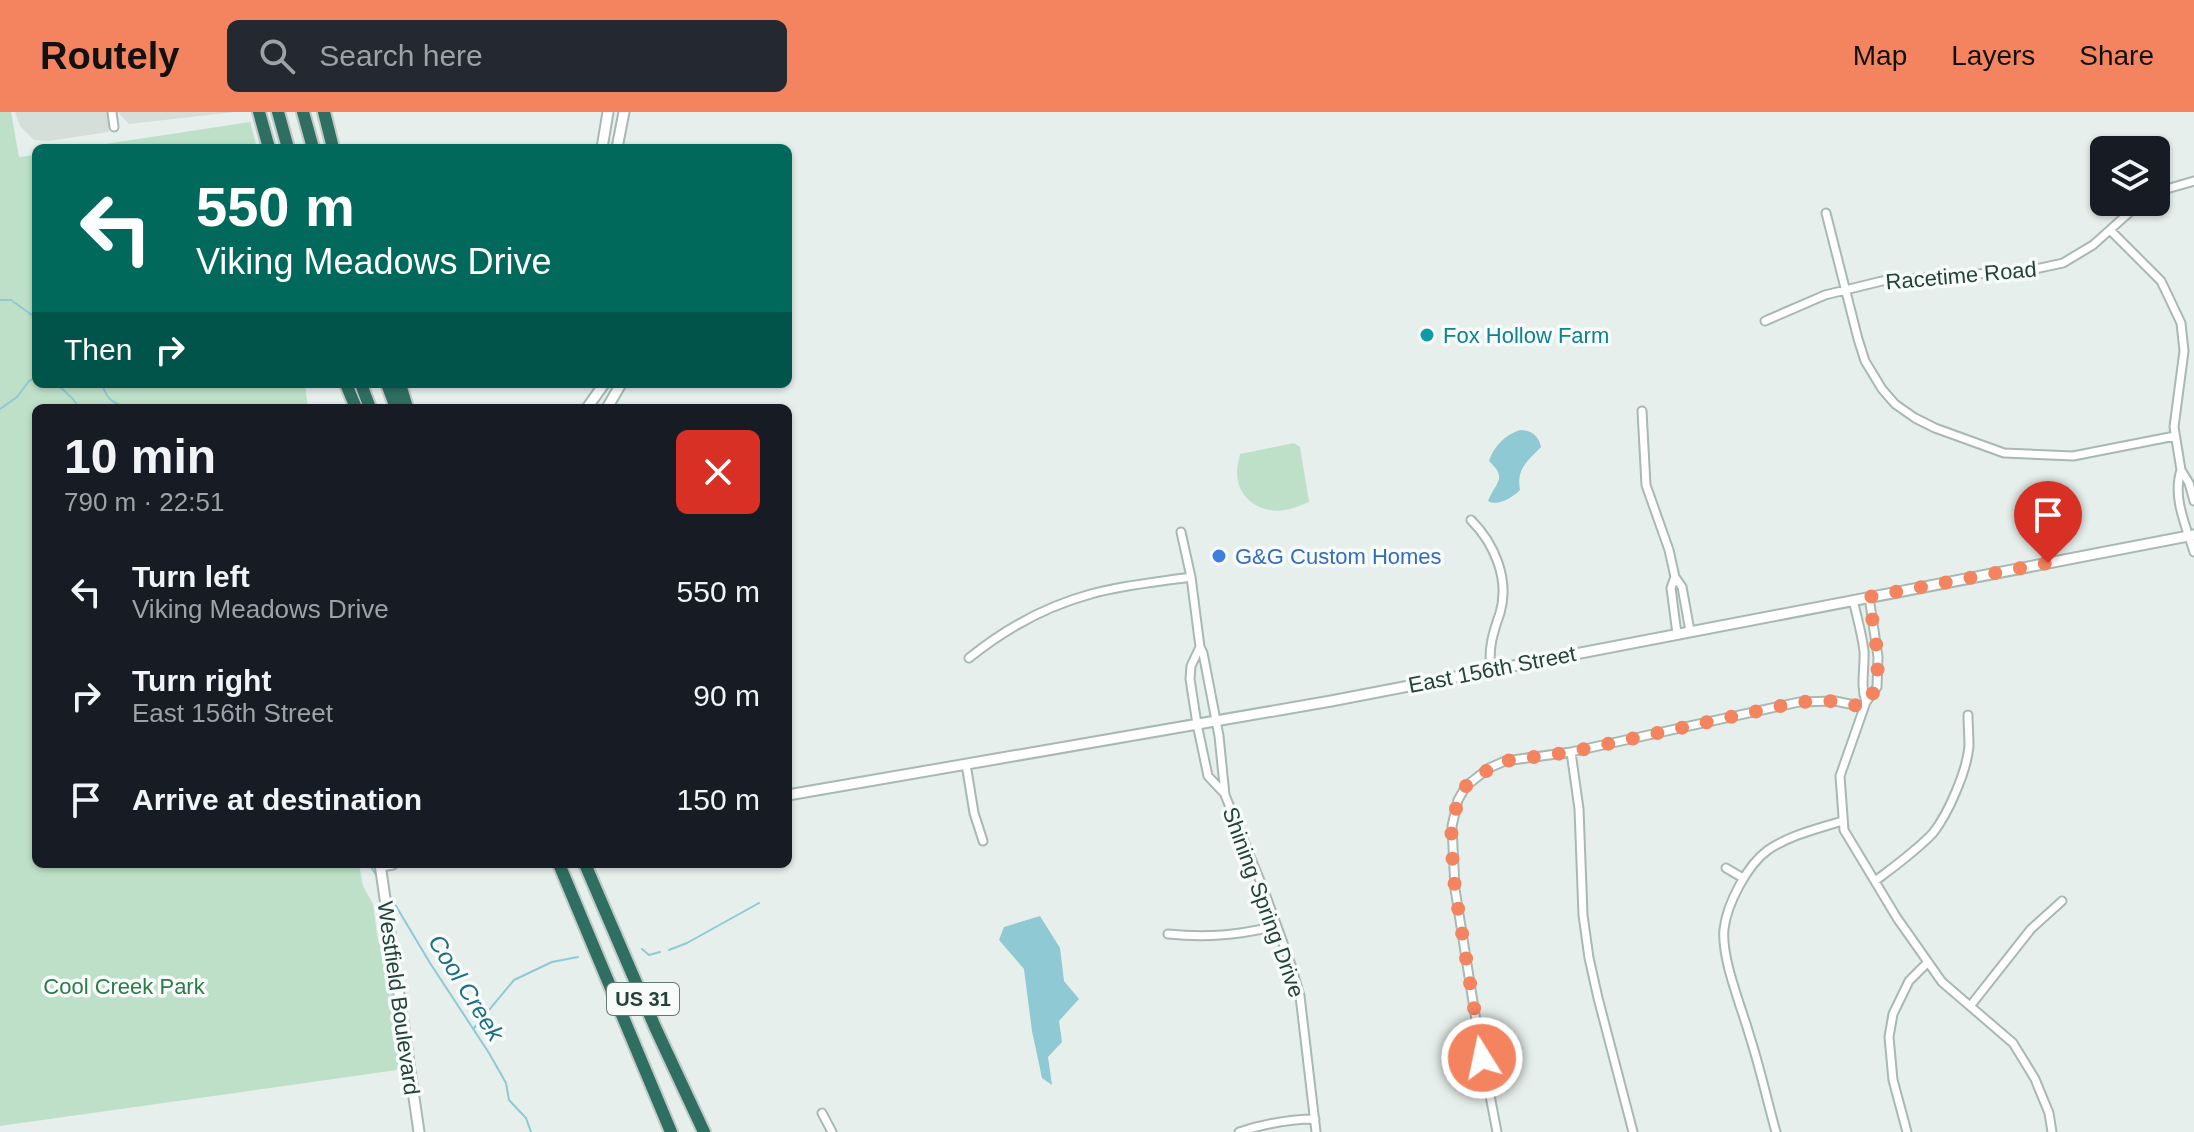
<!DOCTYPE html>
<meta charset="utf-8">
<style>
:root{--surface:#171b24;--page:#242831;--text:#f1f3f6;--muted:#9ea1a6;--accent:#f4845f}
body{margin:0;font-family:Helvetica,sans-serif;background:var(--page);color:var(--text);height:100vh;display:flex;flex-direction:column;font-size:30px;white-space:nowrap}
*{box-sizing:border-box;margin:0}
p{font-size:26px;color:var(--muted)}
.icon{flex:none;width:44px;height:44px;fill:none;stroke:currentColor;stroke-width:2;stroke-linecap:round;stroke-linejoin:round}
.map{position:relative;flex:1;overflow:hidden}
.drawer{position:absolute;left:32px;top:292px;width:760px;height:464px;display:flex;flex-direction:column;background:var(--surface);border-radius:12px;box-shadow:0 2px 6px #0004}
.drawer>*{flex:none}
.guide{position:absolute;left:32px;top:32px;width:760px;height:244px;border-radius:12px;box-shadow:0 2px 6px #0004;background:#00695c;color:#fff;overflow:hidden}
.tools{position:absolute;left:2090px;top:24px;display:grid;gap:16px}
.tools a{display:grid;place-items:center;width:80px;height:80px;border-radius:12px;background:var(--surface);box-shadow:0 2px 6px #0004;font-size:40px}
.pin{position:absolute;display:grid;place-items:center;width:68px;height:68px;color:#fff;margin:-82px -34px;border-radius:50% 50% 50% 0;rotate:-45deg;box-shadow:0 0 8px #0007}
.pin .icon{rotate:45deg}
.me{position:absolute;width:88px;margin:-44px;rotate:350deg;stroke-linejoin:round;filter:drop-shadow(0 0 6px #0008)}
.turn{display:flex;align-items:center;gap:28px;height:168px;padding:0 32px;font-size:36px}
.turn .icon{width:104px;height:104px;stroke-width:2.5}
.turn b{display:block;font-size:56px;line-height:68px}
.then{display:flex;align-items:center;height:76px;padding:0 32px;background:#0003;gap:16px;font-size:30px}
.round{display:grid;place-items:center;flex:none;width:84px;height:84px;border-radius:12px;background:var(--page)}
.head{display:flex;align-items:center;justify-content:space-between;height:136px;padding:0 32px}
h1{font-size:48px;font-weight:700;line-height:60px}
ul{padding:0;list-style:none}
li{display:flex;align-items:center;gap:24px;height:104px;padding:0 32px}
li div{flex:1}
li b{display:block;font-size:30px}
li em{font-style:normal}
header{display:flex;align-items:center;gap:48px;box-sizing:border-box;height:112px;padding:0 40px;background:var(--accent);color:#111}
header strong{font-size:38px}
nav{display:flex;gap:44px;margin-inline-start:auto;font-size:28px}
.search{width:560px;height:72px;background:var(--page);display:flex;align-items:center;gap:20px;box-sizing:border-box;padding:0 28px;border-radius:12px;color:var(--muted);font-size:30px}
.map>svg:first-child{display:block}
.built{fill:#d4dfda}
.green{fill:#bfe0c8}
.water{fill:#8ec9d4}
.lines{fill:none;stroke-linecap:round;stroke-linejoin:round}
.stream{stroke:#8ec9d4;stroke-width:2}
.minor-casing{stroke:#a8b8b2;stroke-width:11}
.tertiary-casing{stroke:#a8b8b2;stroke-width:13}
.motorway-casing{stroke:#c2cac8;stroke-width:16}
.minor{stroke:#fff;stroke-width:7}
.tertiary{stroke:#fff;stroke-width:9}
.motorway{stroke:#2f6f62;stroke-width:12}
.route{stroke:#f4845f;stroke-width:14;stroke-dasharray:0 25.2}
.culture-dot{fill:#0f9aa8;stroke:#f7fbf9;stroke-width:3}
.shop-dot{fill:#3f7fe0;stroke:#f7fbf9;stroke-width:3}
.labels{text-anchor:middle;stroke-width:7;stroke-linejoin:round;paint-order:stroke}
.shield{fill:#f7fbf9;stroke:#637a73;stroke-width:2}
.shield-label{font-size:20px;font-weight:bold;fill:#24423a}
.street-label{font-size:22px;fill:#24423a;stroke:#f7fbf9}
.culture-label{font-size:22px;fill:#0d838f;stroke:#f7fbf9;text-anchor:start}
.shop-label{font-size:22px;fill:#366cbe;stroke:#f7fbf9;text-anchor:start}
.park-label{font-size:22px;fill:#2d7a4b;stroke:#f7fbf9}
.water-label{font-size:24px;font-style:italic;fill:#1c6f80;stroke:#f7fbf9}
</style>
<header>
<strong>Routely</strong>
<div class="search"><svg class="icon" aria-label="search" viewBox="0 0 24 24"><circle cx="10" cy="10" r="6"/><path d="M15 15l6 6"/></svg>Search here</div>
<nav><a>Map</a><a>Layers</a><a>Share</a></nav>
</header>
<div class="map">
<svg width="2194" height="1020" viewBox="0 0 2194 1020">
<rect width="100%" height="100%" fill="#e6efeb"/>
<path class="built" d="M15,0H108L111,13L108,20L49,29L34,28L20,14Z
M118,0H235L129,12Z"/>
<path class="green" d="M0,0H11L19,45L36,43V272H305L308,296H36V752H359L363,774L373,792L378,829L386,846L404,957L0,1014Z
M250,9L257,36H79L250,10Z
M1294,331L1300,335L1309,390C1301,393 1293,397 1285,398C1261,402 1237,387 1237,360C1237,354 1239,348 1240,342Z"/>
<path class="water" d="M1520,318C1531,318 1539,324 1541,335C1528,349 1516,356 1520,378C1513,385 1498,395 1488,389C1496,369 1508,367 1489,349C1494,334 1505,323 1520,318Z
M1040,804L1060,836L1064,869L1079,887L1059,909L1062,930L1048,945L1052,973L1042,966L1032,919L1024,857L999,828L1004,815Z"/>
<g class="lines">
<path class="stream" d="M0,188H11L36,206
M57,272L73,287L79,296
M102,272C107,288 113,291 128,296
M0,297L17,285L29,269L36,265
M369,752L377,764
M387,779L430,851L489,941L506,971L509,988L526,1006L531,1020
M642,837L649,843L660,840
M669,838L687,831L759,791
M474,916L514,868L552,850L578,845"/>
<g class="minor-casing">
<path id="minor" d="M112,0L114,15
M2156,80L2194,69
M1826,101L1858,227L1865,249L1882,277L1895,292L1915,306L1935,316L2004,341L2073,344L2175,324
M2110,118L2161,169L2181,211L2184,239L2174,315L2181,358L2189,371L2194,389
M1765,209L1825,183L1882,169L2031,158L2063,151L2093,133L2141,90
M1642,299L1646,373L1669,438L1675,465L1682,475L1690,519
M2181,358C2172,385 2186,414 2194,440
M1471,408C1494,431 1510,467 1500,501C1493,521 1488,536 1491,557
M1181,420L1191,465L1200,535L1203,541L1219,624L1225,683L1263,776L1291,853L1300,884L1316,1020
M1675,465L1671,476L1677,522
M1869,485L1878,545L1877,575L1866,590L1840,664L1844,718L1897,806L1942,870L2013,931L2035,967L2049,1001L2052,1020
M1853,488C1857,505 1862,522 1864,539C1865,556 1860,574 1866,590
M1200,535L1191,554L1190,567L1197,612L1208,664L1224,681
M969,546C1005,517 1046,494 1091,482C1123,473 1157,470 1191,465
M1571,640L1579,697L1583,803L1589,846L1598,886L1633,1020
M966,652L974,701L983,729
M1726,756L1743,766
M1875,769C1895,754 1916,739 1933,721C1948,702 1967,659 1969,634C1969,624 1968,613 1968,603
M1168,822C1208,826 1238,823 1277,814
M1971,893L2031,817L2062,789
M822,1001L832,1020
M1239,1020C1264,1012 1288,1007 1315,1007
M1497,1020L1478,921L1455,777L1452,714L1458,688L1466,674L1489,656L1505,649L1571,640L1799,590L1835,589L1864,595
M1776,1020C1767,988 1760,956 1750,925C1742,896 1721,847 1724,817C1727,792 1747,753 1768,738C1790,723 1817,717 1842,709
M1907,1020L1893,968L1889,925L1893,902L1909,869L1928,850"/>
</g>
<g class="tertiary-casing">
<path id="tertiary" d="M602,36L608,0
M617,36L624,0
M587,296L604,272
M607,296L621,272
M788,683L1331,589L2194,423
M380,752L419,1020
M381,754L393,752"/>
</g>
<g class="motorway-casing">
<path id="motorway" d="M259,0L269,36
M278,0L288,36
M303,0L313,36
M324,0L333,36
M346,272L356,296
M361,272L370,296
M387,272L396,296
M400,272L407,296
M559,752L671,1020
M585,752L655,915L704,1020"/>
</g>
<use href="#minor" class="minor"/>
<use href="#tertiary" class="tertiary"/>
<use href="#motorway" class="motorway"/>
</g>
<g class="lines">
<path class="route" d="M1482,946L1455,777L1451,728L1452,714L1458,688L1466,674L1479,663L1505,649L1571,640L1799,590L1835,589L1864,595L1877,575L1878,545L1869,485L2048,451"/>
</g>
<circle class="culture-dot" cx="1427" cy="223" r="8"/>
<circle class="shop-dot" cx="1219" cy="444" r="8"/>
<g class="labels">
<rect class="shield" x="607" y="871" width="72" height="32" rx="6"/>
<g class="shield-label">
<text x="643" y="894">US 31</text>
</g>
<g class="street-label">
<text transform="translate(1961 163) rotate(-5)" y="8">Racetime Road</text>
<text transform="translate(1492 557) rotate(-11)" y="8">East 156th Street</text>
<text transform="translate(1264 790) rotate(70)" y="8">Shining Spring Drive</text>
<text transform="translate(399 886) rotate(82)" y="8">Westfield Boulevard</text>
</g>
<g class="culture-label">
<text x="1443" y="231">Fox Hollow Farm</text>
</g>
<g class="shop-label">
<text x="1235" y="452">G&amp;G Custom Homes</text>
</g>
<g class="park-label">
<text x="124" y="882">Cool Creek Park</text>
</g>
<g class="water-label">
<text transform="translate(466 876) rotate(58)" y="8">Cool Creek</text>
</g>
</g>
</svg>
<div class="tools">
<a><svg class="icon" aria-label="layers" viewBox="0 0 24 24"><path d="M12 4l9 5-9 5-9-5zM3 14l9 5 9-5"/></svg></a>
</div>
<div class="pin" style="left:2048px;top:451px;background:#d93025"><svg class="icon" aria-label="arrive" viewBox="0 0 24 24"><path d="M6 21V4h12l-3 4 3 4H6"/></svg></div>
<svg class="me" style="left:1482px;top:946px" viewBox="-20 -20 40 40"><circle r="17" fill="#f4845f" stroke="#fff" stroke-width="3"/><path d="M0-11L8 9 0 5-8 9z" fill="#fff"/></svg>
<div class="guide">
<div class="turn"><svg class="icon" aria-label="left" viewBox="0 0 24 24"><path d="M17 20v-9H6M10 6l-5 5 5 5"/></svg><div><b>550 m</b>Viking Meadows Drive</div></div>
<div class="then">Then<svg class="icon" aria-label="right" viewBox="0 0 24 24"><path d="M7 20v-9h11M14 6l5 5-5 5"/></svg></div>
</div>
<section class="drawer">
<div class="head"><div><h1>10 min</h1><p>790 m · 22:51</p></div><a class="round" style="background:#d93025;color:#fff"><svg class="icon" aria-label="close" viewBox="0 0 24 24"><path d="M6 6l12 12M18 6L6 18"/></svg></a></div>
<ul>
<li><svg class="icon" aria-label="left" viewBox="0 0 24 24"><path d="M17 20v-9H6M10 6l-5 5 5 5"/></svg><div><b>Turn left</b><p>Viking Meadows Drive</p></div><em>550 m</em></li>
<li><svg class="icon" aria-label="right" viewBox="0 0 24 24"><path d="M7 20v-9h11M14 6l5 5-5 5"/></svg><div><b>Turn right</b><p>East 156th Street</p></div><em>90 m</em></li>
<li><svg class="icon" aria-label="arrive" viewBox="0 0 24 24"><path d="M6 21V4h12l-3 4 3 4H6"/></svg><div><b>Arrive at destination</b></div><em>150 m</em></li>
</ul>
</section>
</div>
